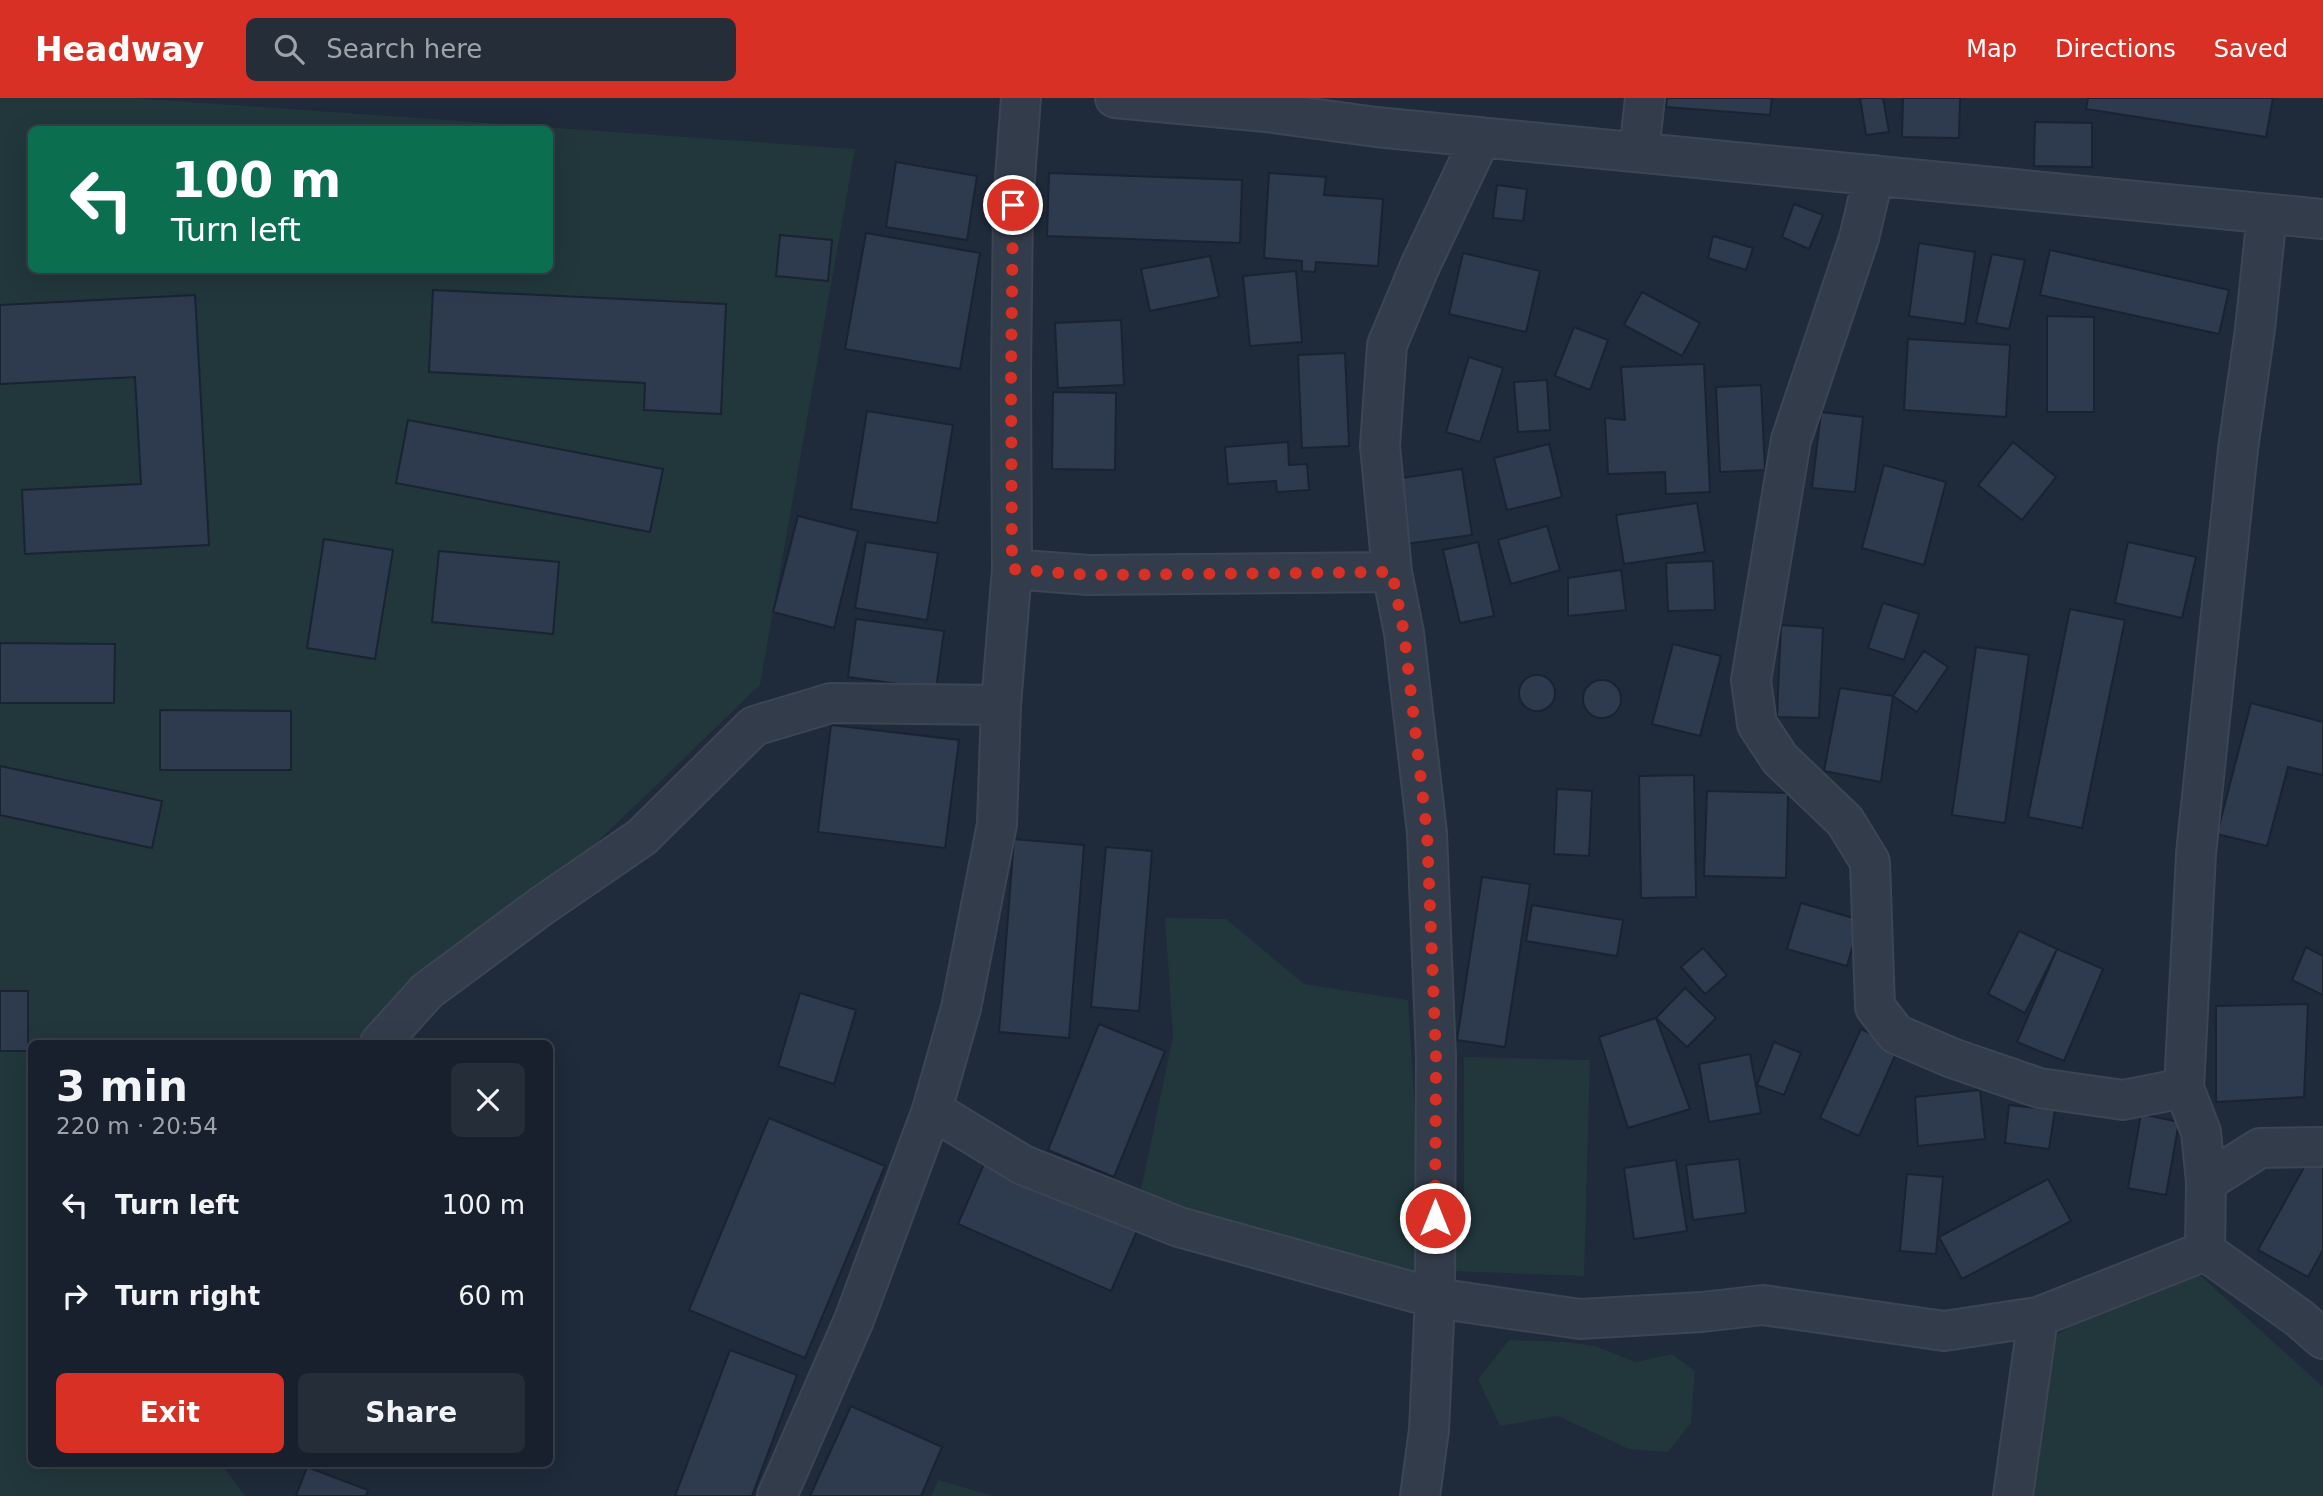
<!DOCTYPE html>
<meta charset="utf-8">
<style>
:root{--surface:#17202c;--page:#242d38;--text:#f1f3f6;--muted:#9ea3a9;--line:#363e48;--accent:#d93025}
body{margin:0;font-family:"DejaVu Sans",sans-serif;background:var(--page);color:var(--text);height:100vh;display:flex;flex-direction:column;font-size:26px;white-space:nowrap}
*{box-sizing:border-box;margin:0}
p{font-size:23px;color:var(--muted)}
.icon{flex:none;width:38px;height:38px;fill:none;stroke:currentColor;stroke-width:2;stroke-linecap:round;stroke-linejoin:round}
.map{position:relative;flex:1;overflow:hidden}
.details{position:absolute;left:28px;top:942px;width:525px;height:427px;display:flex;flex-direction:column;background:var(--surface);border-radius:10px;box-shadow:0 7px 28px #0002,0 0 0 2px var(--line)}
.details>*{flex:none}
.banner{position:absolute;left:28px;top:28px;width:525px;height:147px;border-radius:10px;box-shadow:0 7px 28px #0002,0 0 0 2px var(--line);background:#0b6e4f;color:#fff;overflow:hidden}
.pin{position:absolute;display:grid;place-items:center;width:60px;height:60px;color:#fff;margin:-30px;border:4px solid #fff;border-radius:50%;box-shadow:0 2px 7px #0007}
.me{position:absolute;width:77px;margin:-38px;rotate:0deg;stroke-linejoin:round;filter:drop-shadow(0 0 5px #0008)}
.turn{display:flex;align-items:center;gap:24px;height:147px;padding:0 28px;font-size:32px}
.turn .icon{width:91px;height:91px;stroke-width:2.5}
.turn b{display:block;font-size:49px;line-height:60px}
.round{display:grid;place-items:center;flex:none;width:74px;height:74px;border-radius:10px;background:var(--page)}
.headline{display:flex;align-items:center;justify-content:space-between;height:119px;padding:0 28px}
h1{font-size:42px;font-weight:700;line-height:52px}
.button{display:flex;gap:14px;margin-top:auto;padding:14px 28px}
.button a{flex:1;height:80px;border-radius:10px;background:var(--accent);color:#fff;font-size:28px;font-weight:700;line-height:80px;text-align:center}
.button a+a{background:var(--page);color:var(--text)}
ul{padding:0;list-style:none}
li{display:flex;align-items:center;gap:21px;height:91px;padding:0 28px}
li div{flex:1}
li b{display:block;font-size:26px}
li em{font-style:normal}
header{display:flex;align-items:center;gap:42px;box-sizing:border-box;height:98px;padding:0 35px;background:var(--accent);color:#fff}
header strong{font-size:33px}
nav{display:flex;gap:38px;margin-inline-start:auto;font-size:24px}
.search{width:490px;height:63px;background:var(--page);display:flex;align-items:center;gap:18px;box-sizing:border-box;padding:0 24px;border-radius:10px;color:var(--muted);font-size:26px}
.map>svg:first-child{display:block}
.green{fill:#21373b;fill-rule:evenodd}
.building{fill:#2e3b4f;stroke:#1a2331;stroke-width:2}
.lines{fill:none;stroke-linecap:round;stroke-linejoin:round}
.minor-casing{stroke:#3c4554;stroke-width:42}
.minor{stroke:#333c4a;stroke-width:38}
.route{stroke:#d93025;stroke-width:12;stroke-dasharray:0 21.6}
</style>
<header>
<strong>Headway</strong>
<div class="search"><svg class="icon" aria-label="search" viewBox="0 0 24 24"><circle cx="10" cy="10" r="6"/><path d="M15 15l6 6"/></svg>Search here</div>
<nav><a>Map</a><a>Directions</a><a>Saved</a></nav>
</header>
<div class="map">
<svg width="2323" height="1398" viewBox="0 0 2323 1398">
<rect width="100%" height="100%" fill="#1f2a3a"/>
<path class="green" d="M0,0H134L855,51L760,587L554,786L353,945H32V1365H213L224,1369L245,1398H0ZM32,32H550V172H32Z
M1165,820L1226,821L1304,886L1408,902L1425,1177L1140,1097L1173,938Z
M1464,959L1590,962L1584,1178L1452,1173L1464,1107Z
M2191,1169L2323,1289V1398H2029L2047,1241Z
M1509,1242L1566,1244L1595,1248L1636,1264L1672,1256L1695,1273L1691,1325L1668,1354L1629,1351L1558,1318L1500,1328L1478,1281Z
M938,1382L993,1398H931Z"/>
<path class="building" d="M1667,0H1772L1770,17L1666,9Z
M1860,0H1883L1889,34L1866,37Z
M1903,0H1960L1959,40L1902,39Z
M2088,0H2273L2266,39L2086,11Z
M2035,24L2092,25V69L2034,68Z
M896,64L977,78L967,142L886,129Z
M1049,75L1242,82L1240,145L1047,138Z
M1269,75L1326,79L1324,97L1383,101L1378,168L1316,164L1315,174L1302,173V163L1264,160Z
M1497,87L1527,91L1523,123L1493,120Z
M1794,106L1823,117L1809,151L1782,139Z
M866,135L980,155L960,271L845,251Z
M780,137L832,142L828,183L776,178Z
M1713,138L1753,150L1746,172L1708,160Z
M1919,145L1975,154L1965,226L1909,218Z
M2050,152L2229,192L2219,236L2040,197Z
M1463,155L1540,173L1526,234L1449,216Z
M1992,156L2025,162L2009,231L1976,225Z
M1210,158L1219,199L1150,213L1141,171Z
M1296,173L1302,244L1250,248L1243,178Z
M433,192L726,206L721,316L644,312L645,285L429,274Z
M1642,194L1700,225L1682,258L1624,227Z
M195,197L209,447L25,456L22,392L141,386L135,279L0,286V207Z
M2047,218L2094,219V314H2047Z
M1121,222L1124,287L1058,290L1055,225Z
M1574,229L1608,242L1590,292L1555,278Z
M1908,241L2010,247L2006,319L1904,312Z
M1345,255L1349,348L1302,350L1298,257Z
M1469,259L1503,270L1480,344L1446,334Z
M1704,266L1710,394L1666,396L1665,374L1608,376L1605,320L1625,322L1621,269Z
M1547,282L1550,332L1518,334L1514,284Z
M1761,287L1765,372L1720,374L1716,289Z
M1053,294L1116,295L1115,372L1052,371Z
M867,313L953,327L937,425L851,411Z
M1821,314L1863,319L1855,394L1812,390Z
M408,322L663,371L650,434L396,385Z
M1288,344L1289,367L1307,366L1309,392L1277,394L1276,383L1228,386L1225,349Z
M2013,344L2056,379L2022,422L1978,387Z
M1549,346L1562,399L1507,412L1494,360Z
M1884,367L1946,384L1924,467L1862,450Z
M1462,371L1472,437L1405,446L1396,381Z
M1697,405L1705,454L1624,466L1616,417Z
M798,418L858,433L834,530L773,514Z
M1547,428L1560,472L1511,486L1498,442Z
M324,441L393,452L375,561L307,550Z
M866,444L938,455L927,522L855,510Z
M1478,444L1494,518L1460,525L1443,452Z
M2128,444L2196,459L2182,520L2115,505Z
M439,453L559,464L553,536L432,524Z
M1713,463L1715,512L1668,513L1666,465Z
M1621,472L1626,512L1568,518V480Z
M1883,505L1919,516L1904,562L1868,550Z
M2070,511L2125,522L2082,730L2028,719Z
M856,521L944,533L936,591L848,579Z
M1781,527L1823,530L1819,620L1777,619Z
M0,545L115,546L114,605H0Z
M1673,546L1721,558L1700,638L1652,626Z
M1976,549L2029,557L2005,725L1952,717Z
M1924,553L1948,569L1917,614L1893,598Z
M1519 595a18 18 0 1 1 36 0a18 18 0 1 1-36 0Z
M1583 601a19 19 0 1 1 38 0a19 19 0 1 1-38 0Z
M1840,590L1893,598L1881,684L1824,673Z
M2251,605L2323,624V677L2288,669L2267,748L2217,736Z
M160,612L291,613V672H160Z
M831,627L959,642L945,750L818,734Z
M0,668L162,703L152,750L0,717Z
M1694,677L1696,799L1641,800L1639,678Z
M1557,691L1592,693L1589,758L1554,756Z
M1707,693L1788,695L1786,780L1704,778Z
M1014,741L1084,747L1069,940L999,934Z
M1106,749L1152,753L1139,913L1091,909Z
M1482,779L1530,786L1505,949L1457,942Z
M1801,805L1860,822L1847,868L1787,851Z
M1532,807L1623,822L1617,858L1526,843Z
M2019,833L2057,851L2025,915L1988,896Z
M2306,849L2323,858V897L2292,882Z
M1703,850L1727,877L1705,896L1681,869Z
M2057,851L2103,871L2064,963L2017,944Z
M1685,890L1716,920L1687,949L1656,920Z
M0,893H28V953H0Z
M800,895L856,912L834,986L778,968Z
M2308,906L2304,999L2216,1004V908Z
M1656,920L1690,1011L1628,1030L1599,939Z
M1099,926L1165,953L1114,1079L1048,1052Z
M1861,931L1899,949L1859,1038L1820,1020Z
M1774,944L1801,955L1784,997L1757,987Z
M1750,956L1761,1015L1709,1024L1699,966Z
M1980,992L1985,1041L1918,1048L1915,999Z
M2009,1007L2055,1012L2049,1051L2005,1045Z
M2141,1016L2179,1024L2166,1097L2128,1090Z
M769,1020L885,1068L805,1260L689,1212Z
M2312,1055L2323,1061V1152L2308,1179L2258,1152Z
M1739,1061L1746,1115L1693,1122L1686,1067Z
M1676,1062L1687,1133L1634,1141L1624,1070Z
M984,1066L1137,1133L1111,1193L958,1126Z
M1907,1076L1943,1079L1936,1156L1900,1153Z
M2048,1081L2071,1123L1962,1181L1939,1139Z
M730,1252L797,1277L752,1398H675Z
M851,1308L942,1349L921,1398H810Z
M307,1369L368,1392L366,1398H296Z"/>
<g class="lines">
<g class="minor-casing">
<path id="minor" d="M1115,0L1266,14L1376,29L2323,121
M1639,54L1645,0
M1874,77L1859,140L1791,342L1751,582L1757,626L1780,661L1845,723L1870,764L1875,909L1896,936L1952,960L2039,990L2123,1002L2184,990
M1012,471L1088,477L1392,474
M380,945L427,893L543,807L642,739L754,628L831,605L1001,607
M932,1012L1023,1067L1179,1129L1435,1200L1580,1221L1702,1214L1763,1207L1944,1233L2038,1219L2205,1153
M2206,1084L2260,1050L2323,1049
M2205,1153L2206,1084L2201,1034L2184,990L2196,756L2238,351L2255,231L2267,116
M2205,1153L2299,1220L2323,1241
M777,1398L854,1222L932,1012L961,910L997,726L1001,607L1012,471L1011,279L1013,107L1021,0
M1420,1398L1429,1332L1435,1200L1436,959L1427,735L1404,535L1392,474L1380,348L1387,247L1420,168L1481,39
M2013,1398L2038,1219"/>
</g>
<use href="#minor" class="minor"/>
</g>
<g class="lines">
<path class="route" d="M1013,107L1011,279L1012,471L1088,477L1392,474L1404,535L1427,735L1436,959L1435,1120"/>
</g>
</svg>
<div class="pin" style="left:1013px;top:107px;background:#d93025"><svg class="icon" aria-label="arrive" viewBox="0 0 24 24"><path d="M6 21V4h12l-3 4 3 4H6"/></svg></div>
<svg class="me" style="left:1435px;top:1120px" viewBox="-20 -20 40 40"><circle r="17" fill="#d93025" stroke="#fff" stroke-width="3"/><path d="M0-11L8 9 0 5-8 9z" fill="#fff"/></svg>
<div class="banner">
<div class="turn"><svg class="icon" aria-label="left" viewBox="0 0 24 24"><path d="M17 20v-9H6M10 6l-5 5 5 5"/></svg><div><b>100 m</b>Turn left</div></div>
</div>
<section class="details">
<div class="headline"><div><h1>3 min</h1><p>220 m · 20:54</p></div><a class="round"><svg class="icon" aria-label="close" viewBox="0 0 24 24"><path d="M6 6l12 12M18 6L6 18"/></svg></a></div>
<ul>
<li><svg class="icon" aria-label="left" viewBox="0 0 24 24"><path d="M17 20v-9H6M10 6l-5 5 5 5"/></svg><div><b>Turn left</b></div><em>100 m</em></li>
<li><svg class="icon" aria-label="right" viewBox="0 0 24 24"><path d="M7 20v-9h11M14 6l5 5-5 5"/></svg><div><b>Turn right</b></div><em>60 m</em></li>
</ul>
<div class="button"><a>Exit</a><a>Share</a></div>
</section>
</div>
